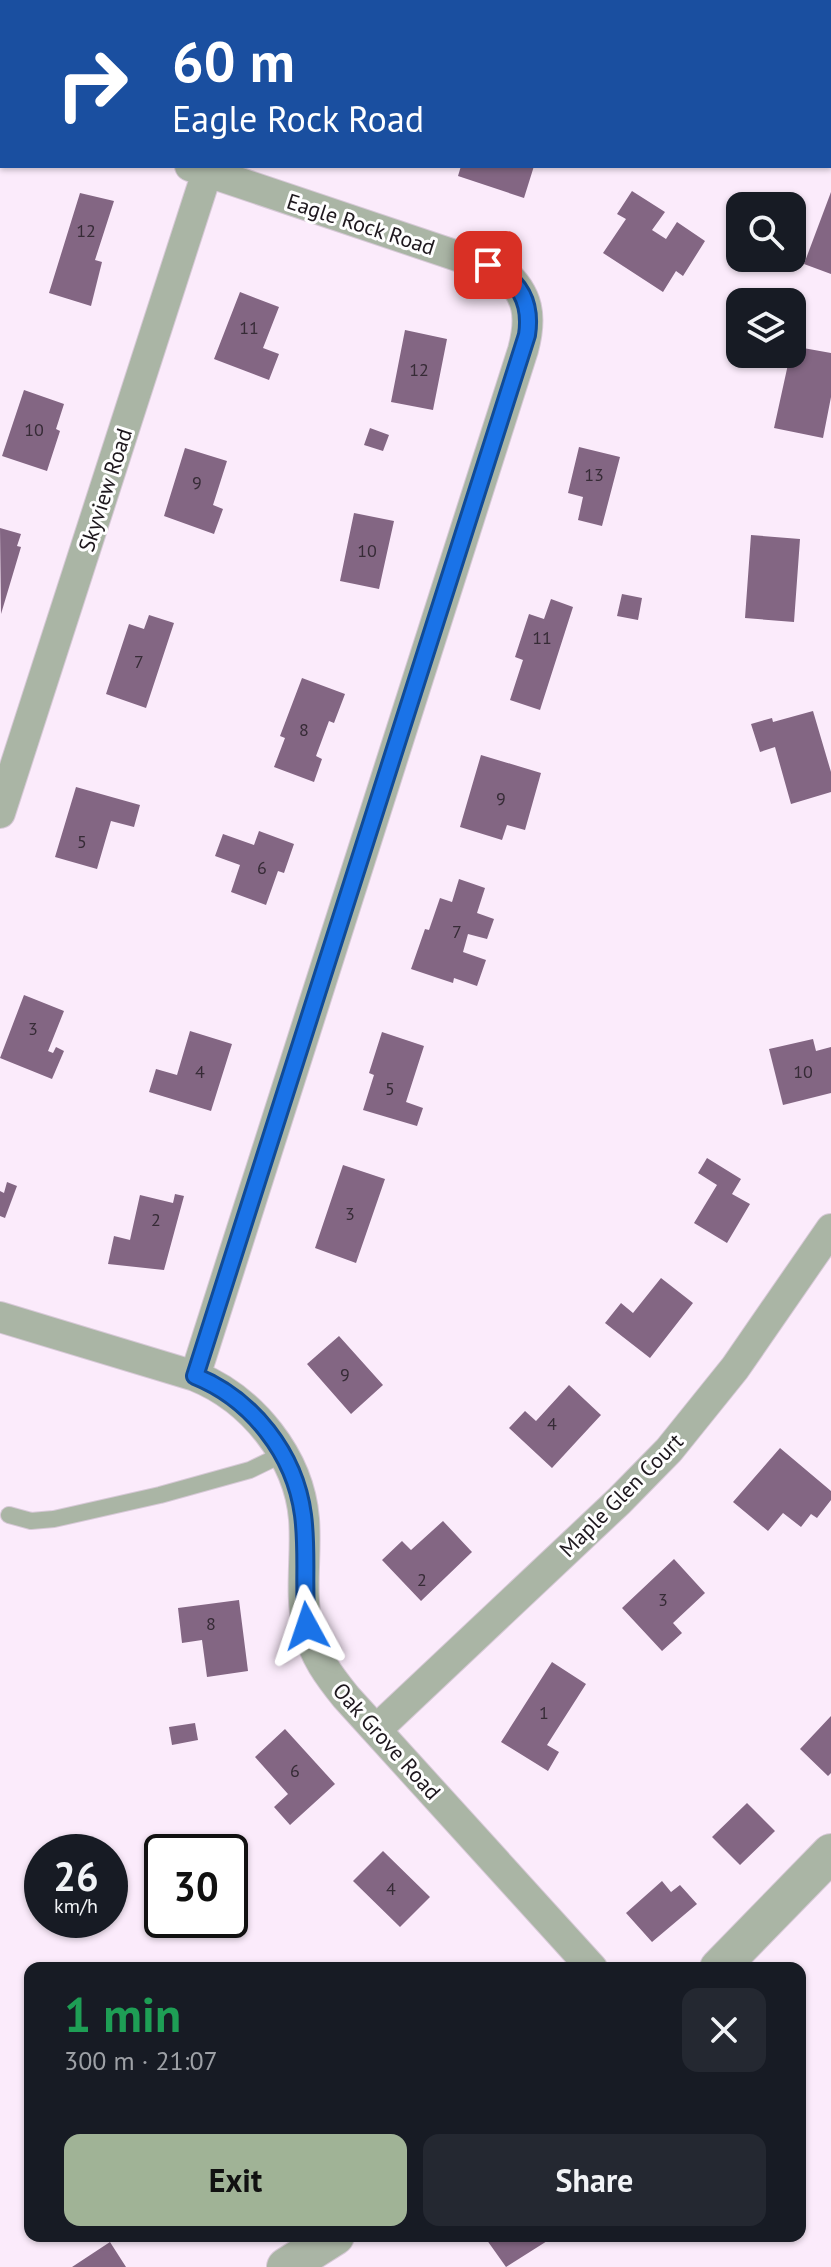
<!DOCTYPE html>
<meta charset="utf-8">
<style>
:root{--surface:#171b24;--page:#242831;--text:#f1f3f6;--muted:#9ea1a6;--accent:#a0b396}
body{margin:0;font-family:"PT Sans",sans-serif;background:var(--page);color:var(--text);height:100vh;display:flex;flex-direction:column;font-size:30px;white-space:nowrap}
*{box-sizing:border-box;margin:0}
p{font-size:26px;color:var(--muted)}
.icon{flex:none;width:44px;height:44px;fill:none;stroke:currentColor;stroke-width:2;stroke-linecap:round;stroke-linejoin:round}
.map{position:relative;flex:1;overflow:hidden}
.panel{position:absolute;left:24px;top:1962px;width:782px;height:280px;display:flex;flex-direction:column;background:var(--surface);border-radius:16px;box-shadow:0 2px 6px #0004}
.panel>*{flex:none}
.banner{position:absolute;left:0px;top:0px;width:832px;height:168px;box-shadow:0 2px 6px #0004;background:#1a4fa0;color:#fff;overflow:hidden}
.tools{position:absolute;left:726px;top:192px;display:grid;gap:16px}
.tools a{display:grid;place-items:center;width:80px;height:80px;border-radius:16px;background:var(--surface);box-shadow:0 2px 6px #0004;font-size:40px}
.speed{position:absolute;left:24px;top:1834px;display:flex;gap:16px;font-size:40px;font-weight:700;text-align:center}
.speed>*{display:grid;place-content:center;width:104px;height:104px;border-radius:50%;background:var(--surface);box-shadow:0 2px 6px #0004;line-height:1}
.speed small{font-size:20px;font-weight:400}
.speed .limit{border:4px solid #111;border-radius:12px;background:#fff;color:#111}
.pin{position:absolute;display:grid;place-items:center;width:68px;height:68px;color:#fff;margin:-34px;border-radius:16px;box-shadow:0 4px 12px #0006}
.me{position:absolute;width:88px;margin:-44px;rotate:355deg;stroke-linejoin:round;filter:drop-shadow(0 0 6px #0008)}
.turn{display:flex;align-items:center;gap:28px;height:168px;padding:0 40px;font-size:36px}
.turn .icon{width:104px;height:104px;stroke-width:2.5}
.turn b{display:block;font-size:56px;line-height:68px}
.round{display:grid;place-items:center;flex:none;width:84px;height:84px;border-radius:16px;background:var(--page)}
.head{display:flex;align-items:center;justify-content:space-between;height:136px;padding:0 40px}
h1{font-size:48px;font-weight:700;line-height:60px;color:#1e9e55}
.action{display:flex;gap:16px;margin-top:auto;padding:16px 40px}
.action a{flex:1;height:92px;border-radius:16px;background:var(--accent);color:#111;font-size:32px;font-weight:700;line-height:92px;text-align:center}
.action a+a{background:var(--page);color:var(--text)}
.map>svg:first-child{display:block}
.building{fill:#836683}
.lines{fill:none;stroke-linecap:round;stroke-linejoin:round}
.service-casing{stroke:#d7c9d7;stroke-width:18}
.minor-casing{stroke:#d7c9d7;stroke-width:32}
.tertiary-casing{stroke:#d7c9d7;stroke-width:40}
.service{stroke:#aab5a5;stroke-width:16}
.minor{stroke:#aab5a5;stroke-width:30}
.tertiary{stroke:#aab5a5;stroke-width:38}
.route-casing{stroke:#114b97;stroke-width:20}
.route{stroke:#1a73e8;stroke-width:14}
.labels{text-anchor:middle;stroke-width:6;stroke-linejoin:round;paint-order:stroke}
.number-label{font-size:18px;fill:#362b36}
.street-label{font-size:22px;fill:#1d171d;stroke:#fefefe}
</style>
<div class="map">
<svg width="831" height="2267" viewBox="0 0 831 2267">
<rect width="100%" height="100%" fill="#fbebfb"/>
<path class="building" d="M461,166H534L524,198L458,176Z
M632,191L665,212L652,230L666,239L677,222L705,241L683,276L676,271L663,292L603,253L626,219L617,214Z
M831,192V274L804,264Z
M80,193L114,201L95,260L102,262L91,306L49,293Z
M240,292L279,307L263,348L279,354L269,380L214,359Z
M405,330L447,339L433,410L391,402Z
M792,346L831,353V397L823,438L774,428Z
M24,390L64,404L56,429L60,431L47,471L2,456Z
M370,428L389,435L383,451L364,445Z
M579,447L620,457L602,526L578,520L583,497L568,493Z
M185,448L227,461L213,505L223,509L214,534L164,516Z
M354,513L394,521L379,589L340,581Z
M0,528L21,534L17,546L21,547L1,614Z
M751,535L800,539L794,622L745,618Z
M622,594L642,598L638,620L617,616Z
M551,599L573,607L540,710L510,700L523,660L515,657L529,614L544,619Z
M149,615L174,623L146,708L106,694L129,624L144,629Z
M302,678L345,694L334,723L329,721L316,756L322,759L314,782L274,767L285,738L280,736Z
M813,711L831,772V792L791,804L775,747L760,752L751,724L772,718L773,722Z
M481,755L541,773L525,830L507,825L502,840L460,827Z
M76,787L140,805L134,827L111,821L97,869L55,857Z
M259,831L294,844L284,873L278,871L266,905L231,892L240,865L215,856L223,834L254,845Z
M459,879L485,888L477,913L494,919L487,939L468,934L463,952L486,960L477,986L454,978L453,983L411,969L425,929L429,930L440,898L452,902Z
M24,995L64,1011L48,1051L53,1053L56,1047L64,1051L52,1079L0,1058Z
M190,1031L232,1044L211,1111L149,1092L156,1069L177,1075Z
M382,1032L424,1046L406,1102L423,1108L417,1126L363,1110L374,1075L369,1073Z
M813,1039L816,1051L831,1047V1093L783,1105L769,1049Z
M707,1158L741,1179L732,1194L750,1204L727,1243L694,1223L717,1185L698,1173Z
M343,1165L385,1179L356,1263L315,1248Z
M7,1182L17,1186L5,1218L0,1216V1191L4,1193Z
M175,1194L184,1196L164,1270L108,1264L114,1236L130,1240L140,1195L173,1203Z
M661,1278L693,1303L650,1358L605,1323L621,1303L633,1313Z
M339,1336L383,1385L351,1414L307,1364Z
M569,1385L601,1415L552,1468L509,1428L525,1411L536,1421Z
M780,1448L831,1491V1500L817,1518L811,1514L801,1527L783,1513L768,1531L733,1502Z
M443,1521L472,1552L421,1601L382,1560L402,1541L411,1550Z
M674,1559L705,1593L673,1623L682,1633L662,1651L622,1608Z
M239,1600L248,1671L207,1677L202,1640L182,1643L178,1608Z
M552,1662L586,1684L547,1745L559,1752L548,1771L501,1742Z
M831,1716V1773L828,1776L800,1749Z
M195,1723L198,1740L172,1745L169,1727Z
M285,1729L335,1784L290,1825L274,1807L288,1794L255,1757Z
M747,1803L775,1831L740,1865L712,1837Z
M383,1851L430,1897L400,1927L353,1881Z
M662,1881L671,1892L680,1885L697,1904L652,1942L626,1913Z
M484,2236H555L506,2267Z
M110,2242L126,2267H72Z"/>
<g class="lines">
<g class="service-casing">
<path id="service" d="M9,1515L31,1521L54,1519L160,1495L250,1470L283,1454"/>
</g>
<g class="minor-casing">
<path id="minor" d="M256,2L257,0
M0,102H2
M190,166L502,271C529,294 532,317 523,350L195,1376
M0,813L209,166
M0,1317L195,1376C252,1399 299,1457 304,1519C307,1556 299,1593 308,1629C314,1656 329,1676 346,1697L592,1968
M376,1730L619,1501L669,1450L735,1368L831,1229"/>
</g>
<g class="tertiary-casing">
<path id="tertiary" d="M719,1968L831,1853
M286,2267L335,2236"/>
</g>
<use href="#service" class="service"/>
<use href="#minor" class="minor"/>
<use href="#tertiary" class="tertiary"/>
</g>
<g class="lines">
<g class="route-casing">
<path id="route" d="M307,1626C303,1589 308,1552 303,1515C295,1454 252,1399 195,1376L527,335C532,302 519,279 488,265"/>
</g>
<use href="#route" class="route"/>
</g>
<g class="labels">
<g class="number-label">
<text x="86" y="237">12</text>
<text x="249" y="334">11</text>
<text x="419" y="376">12</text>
<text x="34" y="436">10</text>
<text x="594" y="481">13</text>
<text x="197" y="489">9</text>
<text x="367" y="557">10</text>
<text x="542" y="644">11</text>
<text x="139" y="668">7</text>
<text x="304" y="736">8</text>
<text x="501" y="805">9</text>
<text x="82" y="848">5</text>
<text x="262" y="874">6</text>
<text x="457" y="938">7</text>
<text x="33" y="1035">3</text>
<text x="200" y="1078">4</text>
<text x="803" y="1078">10</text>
<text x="390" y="1095">5</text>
<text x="350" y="1220">3</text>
<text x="156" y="1226">2</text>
<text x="345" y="1381">9</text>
<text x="552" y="1430">4</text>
<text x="422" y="1586">2</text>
<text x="663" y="1606">3</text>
<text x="211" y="1630">8</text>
<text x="544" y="1719">1</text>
<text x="295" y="1777">6</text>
<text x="391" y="1895">4</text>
</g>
<g class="street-label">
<text transform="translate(361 224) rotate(18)" y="8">Eagle Rock Road</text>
<text transform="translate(105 490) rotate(-72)" y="8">Skyview Road</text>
<text transform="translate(621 1495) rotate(-45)" y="8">Maple Glen Court</text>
<text transform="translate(387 1741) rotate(48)" y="8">Oak Grove Road</text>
</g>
</g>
</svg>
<div class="tools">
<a><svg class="icon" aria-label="search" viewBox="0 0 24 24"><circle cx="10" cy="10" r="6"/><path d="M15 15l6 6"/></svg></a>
<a><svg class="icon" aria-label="layers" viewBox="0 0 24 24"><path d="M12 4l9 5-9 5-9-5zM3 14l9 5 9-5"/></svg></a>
</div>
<div class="speed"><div>26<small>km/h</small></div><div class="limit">30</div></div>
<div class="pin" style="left:488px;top:265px;background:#d93025"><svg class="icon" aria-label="arrive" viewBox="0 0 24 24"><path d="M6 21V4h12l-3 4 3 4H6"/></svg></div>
<svg class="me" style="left:307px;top:1626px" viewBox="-20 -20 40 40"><path d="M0-17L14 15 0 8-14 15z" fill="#1a73e8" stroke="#fff" stroke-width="4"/></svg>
<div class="banner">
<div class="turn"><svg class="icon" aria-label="right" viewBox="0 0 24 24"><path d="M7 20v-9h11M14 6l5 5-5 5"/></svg><div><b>60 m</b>Eagle Rock Road</div></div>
</div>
<section class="panel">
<div class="head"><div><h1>1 min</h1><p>300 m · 21:07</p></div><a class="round"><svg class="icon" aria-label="close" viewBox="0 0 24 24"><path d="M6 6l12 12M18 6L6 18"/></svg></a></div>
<div class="action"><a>Exit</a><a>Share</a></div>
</section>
</div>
